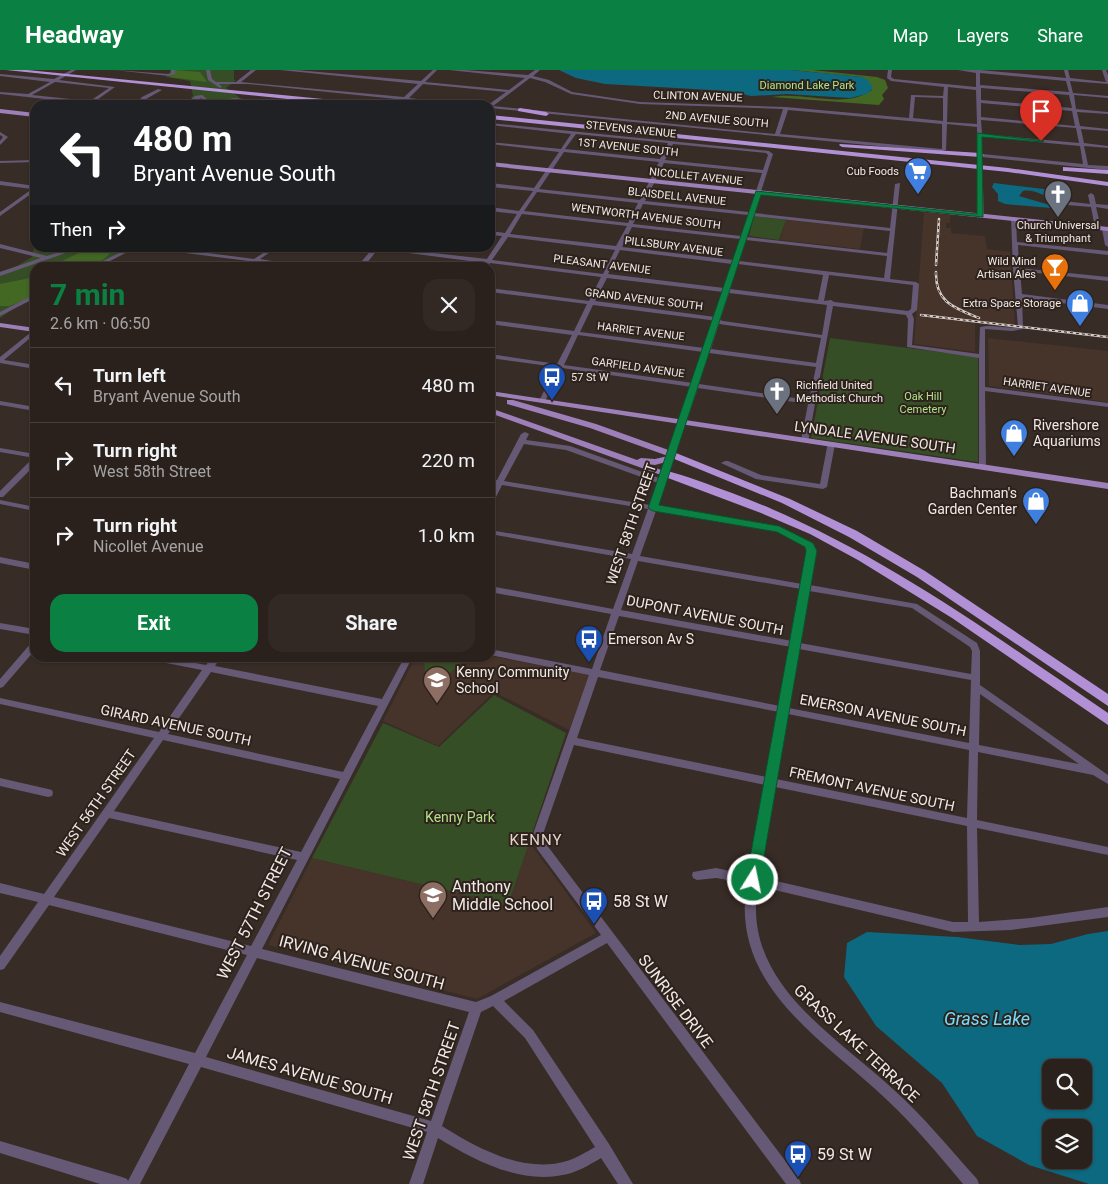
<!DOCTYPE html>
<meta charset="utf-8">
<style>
:root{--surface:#2a211c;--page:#322925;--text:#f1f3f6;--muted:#a5a3a3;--line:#463e3b;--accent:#0b8043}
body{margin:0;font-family:Roboto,sans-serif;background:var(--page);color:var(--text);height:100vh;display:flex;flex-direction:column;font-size:19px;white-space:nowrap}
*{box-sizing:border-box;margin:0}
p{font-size:16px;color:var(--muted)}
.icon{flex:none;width:28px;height:28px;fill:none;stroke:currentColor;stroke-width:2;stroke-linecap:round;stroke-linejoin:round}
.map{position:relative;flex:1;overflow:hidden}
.sheet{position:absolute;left:30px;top:192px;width:465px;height:400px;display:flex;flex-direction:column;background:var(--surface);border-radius:15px;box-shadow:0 1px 4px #0004,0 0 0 1px var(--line)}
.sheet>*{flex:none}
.top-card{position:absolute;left:30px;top:30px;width:465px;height:152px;border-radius:15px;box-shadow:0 1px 4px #0004,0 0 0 1px var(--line);background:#202124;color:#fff;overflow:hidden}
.controls{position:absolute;left:1042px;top:989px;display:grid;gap:10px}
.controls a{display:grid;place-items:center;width:50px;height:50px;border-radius:10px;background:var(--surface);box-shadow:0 1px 4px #0004,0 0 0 1px var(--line);font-size:25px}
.pin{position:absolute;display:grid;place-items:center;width:42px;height:42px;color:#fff;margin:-51px -21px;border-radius:50% 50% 50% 0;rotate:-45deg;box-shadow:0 0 5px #0007}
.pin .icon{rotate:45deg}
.me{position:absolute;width:55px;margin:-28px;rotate:10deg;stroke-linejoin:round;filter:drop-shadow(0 0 4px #0008)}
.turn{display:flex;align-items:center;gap:18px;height:105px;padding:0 20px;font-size:22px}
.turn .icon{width:65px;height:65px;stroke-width:2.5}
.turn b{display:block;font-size:35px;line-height:42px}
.then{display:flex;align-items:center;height:48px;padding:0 20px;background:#0003;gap:10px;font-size:19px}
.round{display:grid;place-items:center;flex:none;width:52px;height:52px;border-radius:15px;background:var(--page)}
.overview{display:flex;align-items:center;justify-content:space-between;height:85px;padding:0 20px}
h1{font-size:30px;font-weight:700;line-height:38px;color:var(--accent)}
.button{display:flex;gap:10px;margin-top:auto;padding:10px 20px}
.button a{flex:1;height:58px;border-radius:15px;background:var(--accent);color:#fff;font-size:20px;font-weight:700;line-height:58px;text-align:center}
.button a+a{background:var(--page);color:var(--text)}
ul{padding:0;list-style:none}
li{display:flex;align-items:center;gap:15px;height:75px;padding:0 20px;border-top:1px solid var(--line)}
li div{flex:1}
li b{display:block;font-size:19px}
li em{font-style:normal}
header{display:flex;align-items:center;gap:30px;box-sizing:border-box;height:70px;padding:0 25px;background:var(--accent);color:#fff}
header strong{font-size:24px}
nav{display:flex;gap:28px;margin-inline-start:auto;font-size:18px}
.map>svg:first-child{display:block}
.built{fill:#46332a}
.green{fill:#364e25}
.forest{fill:#426824}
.water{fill:#0d6980;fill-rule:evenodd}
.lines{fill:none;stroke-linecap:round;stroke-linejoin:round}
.minor{fill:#665975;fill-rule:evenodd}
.major{fill:#9d80ba;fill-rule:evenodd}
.highway{fill:#b290d5;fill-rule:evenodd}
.rail-casing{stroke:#d6cdc9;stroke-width:2.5}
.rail{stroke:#2e221c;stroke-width:1;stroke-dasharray:3;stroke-linecap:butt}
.route{fill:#0b8043;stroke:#07532c}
.labels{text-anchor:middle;stroke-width:4;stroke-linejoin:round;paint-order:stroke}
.far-park-label{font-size:11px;fill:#ace485;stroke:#2e221c}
.far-street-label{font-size:11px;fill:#f1e9e5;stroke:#2e221c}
.far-poi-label{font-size:11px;fill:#f1e9e5;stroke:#2e221c;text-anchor:end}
.poi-label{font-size:14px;fill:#f1e9e5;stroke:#2e221c;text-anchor:start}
.street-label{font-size:14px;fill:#f1e9e5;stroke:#2e221c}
.park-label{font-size:14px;fill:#ace485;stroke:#2e221c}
.neighbourhood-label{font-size:15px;letter-spacing:1px;fill:#e4d4cc;stroke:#2e221c}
.near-poi-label{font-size:16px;fill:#f1e9e5;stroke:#2e221c;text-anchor:start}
.near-street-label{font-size:16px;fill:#f1e9e5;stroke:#2e221c}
.near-water-label{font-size:18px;font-style:italic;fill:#72ddfe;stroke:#2e221c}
</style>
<header>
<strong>Headway</strong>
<nav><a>Map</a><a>Layers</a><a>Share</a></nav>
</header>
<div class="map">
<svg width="1108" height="1114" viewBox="0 0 1108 1114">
<rect width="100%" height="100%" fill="#382c26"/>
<path class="built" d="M924,142L950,145V153H946V158H951V163L985,166L987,179L1010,182L1015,257L975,253V282L914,274Z
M786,150L864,158L860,179L780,170Z
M988,268L1108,281V332L989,316Z
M490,586L590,605L569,660L494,622L438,676L383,651L415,588Z
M529,772L596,863L477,929L268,875L312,788L508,835Z"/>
<path class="green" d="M171,0H234V10H236L226,18L239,27L243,35H209L204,29L190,28L193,26L190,11L166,7Z
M754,146L786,150L779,170L749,166Z
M35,173V178H136L98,197L35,198V229L16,237L0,248V202L17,196L32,187Z
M830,268L978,287V392L811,368Z
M424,588H456L463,591L447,606L430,599L425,603Z
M494,625L566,663L508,835L312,788L383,653L439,677Z"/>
<path class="forest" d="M175,0L200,2L207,12L169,7L174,4Z
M791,0H813L877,7L885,10L888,18L882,25L884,29L879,35L772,27C804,21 844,40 872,20L862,7Z
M101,179L112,180C98,202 72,198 49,197L79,183Z
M35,207V225L10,236H0V214Z"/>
<path class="water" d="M559,0H791L862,7L868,10L873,18L867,24L850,28L787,24L751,26L729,21L605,14L576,8Z
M994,113L1052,120L1060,123V126C1046,131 1037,118 1023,121L1019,126L1053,136L1051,138L1005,134L998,131V124L992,117Z
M1108,861V1114H1089L1029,1095L977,1066L942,1013L876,956L844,907L847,873L867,862L957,867L1019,875L1051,874L1088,864ZM1051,998H1084V1030H1051ZM1051,1058H1084V1090H1051Z"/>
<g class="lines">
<path class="minor" d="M71,0H76L59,10L115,17L94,32L100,35L0,24V22L28,24L50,12L0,6V4L54,9ZM55,12L109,18L90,31L32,25Z
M114,0L169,4L171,3V0H175V4L169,6Z
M206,0H210L212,9L216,12H236L251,0H256L241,12L404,27L418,14L280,0H296L421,11L433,0H437L425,12L509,20L525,8L449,0H465L528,5L535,0H540L533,6L549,10L572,22L640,32L786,37L909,48L911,25L943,26L944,17L891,11L887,8L888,0H892L891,7L894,9L976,17V3L958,0H980L1066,8L1064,0H1068L1070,8L1106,12L1102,0H1106L1108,5V14L1070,11L1073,23L1108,26V28L1074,25L1076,39L1108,42V44L1077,42L1080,56L1108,59V61L1081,59L1084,73L1108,76V78L1084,76L1088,95L1108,96V100L982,87L984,146L981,148L978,146L977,57L947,54L946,80L939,82L490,38V35H488L506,22L423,14L409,28L470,35H455L248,14H219L222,17L220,18L208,10ZM980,3L1066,11L1069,22L980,15ZM530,8L545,12L571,24L640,34L783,39L775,64L493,36ZM948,17L976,20L977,54L947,52ZM981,18L1069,25L1072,38L981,30ZM915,27L943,28V51L913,48ZM981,33L1072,41L1075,56L981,47ZM788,40L942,54V79L780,64ZM981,50L1076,58L1079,73L982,64ZM982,67L1080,76L1083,94L982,84Z
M158,19L162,20L146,29L139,35H134L142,27Z
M202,25L211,32L235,28L296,35H281L235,30L209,35L201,28L189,35H184L195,26Z
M490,53L769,81L773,84L754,143L890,158L895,114L900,113L890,209L916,212L919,214L917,240L912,244L914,249L912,275L979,284L980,257C993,254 1005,259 1018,257L1013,199L1011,148L1016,149L1017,172L1108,181V185L1018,175L1019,198L1108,207V211L1020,201L1022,224L1108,235V239L1022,228L1023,259L1012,261L985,259V317L1108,333V337L985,321L986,396L982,398H979V288L907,277L908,249L906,245L833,236L808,372H805L801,370L808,334L698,318L657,436L775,456L814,475L816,481L810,515L917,534L977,573L980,581V615L1108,705V714L1093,705L978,682L977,750L1108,777V785L977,758L979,852L1031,848L1108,837V847L1011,860L953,862L758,816C741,912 834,964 894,1020C924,1047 950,1079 977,1109L979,1114H963C939,1085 914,1055 886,1029C823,969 729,916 747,813L716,808L697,810L693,808L692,805L693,802L716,798L749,805L765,715L574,675L543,764L546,774L799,1109L801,1114H786L607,873L504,931L533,960L609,1074L633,1114H618L601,1088C589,1095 576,1103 563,1105C519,1114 474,1090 438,1068L423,1114H409L427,1062L201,997L140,1114H100L0,1083V1071L122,1107L127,1109L128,1111L189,994L0,942V932L195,983L247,885L49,835L4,899L0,900V886L38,832L0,823V813L44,824L154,668L0,634V628L159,662L202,600L156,591L153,590L152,588H169L206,595L212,588H220L215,596L382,629L404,588H412L262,879L476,932L491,926L601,865L537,779L533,764L589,605L490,585V579L592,599L611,544L490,522V516L613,539L631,489L490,464V460L632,484L648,439L502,415L494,431L490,433V424L495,414L490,413V409L497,410L521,364L525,362L529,364L526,370L570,376L659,408L692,317L562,298L545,331L542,333L539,331L556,297L490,288V284L557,294L572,265L490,254V250L574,261L587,234L490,222V218L589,231L601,207L490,193L487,198H481L485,193L378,179L363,198H356L373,178H390L487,189L502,166L490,165V161L505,163L517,144L490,141V137L519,141L533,121L490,117V113L534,118L559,82L490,74V72L561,79L571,64L490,55ZM576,64L668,73L660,89L565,79ZM673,74L766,83L768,85L763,100L665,90ZM564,82L659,92L640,130L539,119ZM664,93L762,103L749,142L645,131ZM537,122L638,133L628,153L524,141ZM643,134L748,145L741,166L633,154ZM522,144L627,156L616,176L510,164ZM753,146L890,161L887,183L747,167ZM632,157L740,169L733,190L622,177ZM508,167L615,180L603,204L492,190ZM746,170L887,186L884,208L739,191ZM620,180L732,194L724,218L608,204ZM738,194L823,205L818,230L730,219ZM829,205L913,215L911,239L908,241L834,232L831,230L824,231ZM607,208L723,222L715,247L595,231ZM729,223L827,235L822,265L723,251L720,250ZM593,235L710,250L713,251L704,278L580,262ZM719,254L821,268L816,293L711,279ZM578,265L703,282L693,313L564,295ZM709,283L816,297L809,330L699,314ZM524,374L566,380L658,413L650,435L504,411ZM656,441L773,460L806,476L808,481L802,514L640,486ZM638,491L801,519L792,571L621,540ZM809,521L912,538L970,577L972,581L971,604L800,573ZM619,546L791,577L780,636L600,600ZM799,579L971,610L969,673L789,638ZM211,602L378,636L343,702L168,664ZM598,607L779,642L767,707L577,668ZM980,624L1079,694L979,675ZM788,644L969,680L967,748L776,709ZM163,670L340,709L301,782L114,741ZM775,717L967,756L968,852H953L759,807ZM109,748L297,790L251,876L54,827ZM257,888L469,942L431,1051L206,987ZM493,936L525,968L595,1077C586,1082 577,1088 567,1091C524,1104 477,1078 442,1056L481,942Z
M0,62L8,67L0,75V71L3,67L0,65Z
M35,90V92L0,93V91Z
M0,111L35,116V121L0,146V142L32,119L0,115Z
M1091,123L1094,125L1096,134L1108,135V139L1096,137L1101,158L1098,160L1095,158L1091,137L1055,134L1052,132L1055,130L1090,134L1088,125Z
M1105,157L1108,160V177L1105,175L1102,159Z
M0,174L47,186L73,178H80L0,206V202L41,188L0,178Z
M129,178H135L104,194L121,198H89Z
M158,178H170L254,189L271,178H276L260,189L315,198H295L256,192L248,198H240L249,191L161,180Z
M35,224V228L0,246V242Z
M35,259V264L4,290L35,295V299L0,293V287Z
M0,331L35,337V341L0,335Z
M828,372H834L835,374L827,417L823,419L756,409L721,393L725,391H728L761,405L820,414Z
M0,378L35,384V388L0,382Z
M32,389H35V395L3,427H0V421Z
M0,430L35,437V441L0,434Z
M0,487L35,494V500L0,493Z
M0,553L35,559V565L0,559Z
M35,571V580L3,617L0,618V609L32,572Z
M0,708L48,719L52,720L53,723L52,726L48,727L0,716Z"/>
<path class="major" d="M0,39L35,43V47L0,43Z
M490,92L1108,157V161L490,96Z
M0,253L35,258V262L0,257Z
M490,321L1108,413V419L490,325Z
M507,330H513L596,354L674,382L675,384L673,386L674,388L673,390L655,395L647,394L668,403L664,406L661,405L490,343V338L637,390L641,388L655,389L668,386L590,358L507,334Z"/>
<path class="highway" d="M6,0H27L364,33L367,35H345Z
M353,29L396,32L398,29L450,33L453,35H386L355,32Z
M520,38L546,42L549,44L546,46L518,41V39Z
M490,45L1008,98L1108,112V116L1008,102L490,49Z
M840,74L980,83L984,85L980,87L842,77L839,75Z
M1063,97L1108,100V104L1066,101H1063Z
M671,381L790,429L857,461L925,501L1108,624V636L917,507L849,467L782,433L667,386L666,384Z
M664,400C687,406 710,415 732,423C871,475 986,560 1108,643V655L952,548L858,490L810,464L761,443L660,405L659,403L660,401Z"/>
<g class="rail-casing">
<path id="rail" d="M936,195L939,149
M936,202C935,232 954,238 979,248
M921,245L1108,267"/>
</g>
<use href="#rail" class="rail"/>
</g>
<path class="route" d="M977,63L1044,71L1041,72L982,67L983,147L761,125L659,435L779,456L813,473L817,481L760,810L758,814H748L746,810L806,481L805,477L777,462L653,441L648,438L756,121L977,144Z"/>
<defs>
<g id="supermarket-pin" transform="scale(1.4375)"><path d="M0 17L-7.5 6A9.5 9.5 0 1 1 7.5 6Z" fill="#3f7fe0" stroke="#2e221c"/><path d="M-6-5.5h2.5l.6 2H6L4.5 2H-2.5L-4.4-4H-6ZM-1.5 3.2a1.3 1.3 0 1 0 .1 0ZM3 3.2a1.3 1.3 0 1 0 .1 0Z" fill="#fff"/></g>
<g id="church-pin" transform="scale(1.4375)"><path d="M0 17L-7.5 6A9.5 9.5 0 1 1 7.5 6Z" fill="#6b7280" stroke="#2e221c"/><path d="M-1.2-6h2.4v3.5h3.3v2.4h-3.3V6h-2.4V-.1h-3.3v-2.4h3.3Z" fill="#fff"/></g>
<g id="bar-pin" transform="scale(1.4375)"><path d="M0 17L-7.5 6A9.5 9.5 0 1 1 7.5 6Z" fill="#e8710a" stroke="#2e221c"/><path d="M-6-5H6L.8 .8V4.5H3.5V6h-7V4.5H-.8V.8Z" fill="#fff"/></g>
<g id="shop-pin" transform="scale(1.4375)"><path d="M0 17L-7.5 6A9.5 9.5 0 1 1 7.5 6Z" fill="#3f7fe0" stroke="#2e221c"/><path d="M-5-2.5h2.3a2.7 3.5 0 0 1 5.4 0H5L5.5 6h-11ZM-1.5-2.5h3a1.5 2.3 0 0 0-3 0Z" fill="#fff"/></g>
<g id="bus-pin" transform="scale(1.4375)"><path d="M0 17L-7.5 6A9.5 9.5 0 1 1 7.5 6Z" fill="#1a4fb4" stroke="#2e221c"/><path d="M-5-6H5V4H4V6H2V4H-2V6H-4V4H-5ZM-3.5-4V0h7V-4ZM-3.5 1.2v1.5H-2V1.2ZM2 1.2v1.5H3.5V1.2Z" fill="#fff"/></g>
<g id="school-pin" transform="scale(1.4375)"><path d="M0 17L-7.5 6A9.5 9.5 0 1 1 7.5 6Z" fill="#8d6e63" stroke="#2e221c"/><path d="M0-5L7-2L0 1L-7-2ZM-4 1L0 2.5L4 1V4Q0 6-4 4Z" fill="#fff"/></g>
</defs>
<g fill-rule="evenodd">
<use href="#supermarket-pin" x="918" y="101"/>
<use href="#church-pin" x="1058" y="124"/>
<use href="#bar-pin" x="1055" y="197"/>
<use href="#shop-pin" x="1080" y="233"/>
<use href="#bus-pin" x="552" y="307"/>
<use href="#church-pin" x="777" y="321"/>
<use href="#shop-pin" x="1014" y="363"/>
<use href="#shop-pin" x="1036" y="431"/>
<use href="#bus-pin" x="589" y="569"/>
<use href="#school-pin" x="437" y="610"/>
<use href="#school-pin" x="433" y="825"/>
<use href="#bus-pin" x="594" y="831"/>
<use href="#bus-pin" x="798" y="1084"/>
</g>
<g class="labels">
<g class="far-park-label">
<text x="807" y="19">Diamond Lake Park</text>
<text x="923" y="330">Oak Hill<tspan x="923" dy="13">Cemetery</tspan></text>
</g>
<g class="far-street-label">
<text transform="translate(698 26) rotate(2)" y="4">CLINTON AVENUE</text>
<text transform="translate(717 49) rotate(5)" y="4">2ND AVENUE SOUTH</text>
<text transform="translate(631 59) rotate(6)" y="4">STEVENS AVENUE</text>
<text transform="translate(628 77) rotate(6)" y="4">1ST AVENUE SOUTH</text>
<text transform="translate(696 106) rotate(6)" y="4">NICOLLET AVENUE</text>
<text transform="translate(677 126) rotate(6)" y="4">BLAISDELL AVENUE</text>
<text transform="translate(646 146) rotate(7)" y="4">WENTWORTH AVENUE SOUTH</text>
<text transform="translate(674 176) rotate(7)" y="4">PILLSBURY AVENUE</text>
<text transform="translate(602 194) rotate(7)" y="4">PLEASANT AVENUE</text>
<text transform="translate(644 229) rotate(7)" y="4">GRAND AVENUE SOUTH</text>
<text transform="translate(641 261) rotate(7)" y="4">HARRIET AVENUE</text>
<text transform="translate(638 297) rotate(8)" y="4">GARFIELD AVENUE</text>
<text transform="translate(1047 317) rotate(8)" y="4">HARRIET AVENUE</text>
</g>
<g class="far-poi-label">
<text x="899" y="105">Cub Foods</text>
<text x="1058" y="159" text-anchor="middle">Church Universal<tspan x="1058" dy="13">&amp; Triumphant</tspan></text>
<text x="1036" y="195">Wild Mind<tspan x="1036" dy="13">Artisan Ales</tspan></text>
<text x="1061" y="237">Extra Space Storage</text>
<text x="571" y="311" text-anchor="start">57 St W</text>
<text x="796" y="319" text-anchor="start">Richfield United<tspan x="796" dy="13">Methodist Church</tspan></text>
</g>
<g class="poi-label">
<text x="1033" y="360">Rivershore<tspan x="1033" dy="16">Aquariums</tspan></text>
<text x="1017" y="428" text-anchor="end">Bachman's<tspan x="1017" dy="16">Garden Center</tspan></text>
<text x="608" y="574">Emerson Av S</text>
<text x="456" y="607">Kenny Community<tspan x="456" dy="16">School</tspan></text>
</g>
<g class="street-label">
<text transform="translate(875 367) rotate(8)" y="5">LYNDALE AVENUE SOUTH</text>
<text transform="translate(631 454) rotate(-71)" y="5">WEST 58TH STREET</text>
<text transform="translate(705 545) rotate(11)" y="5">DUPONT AVENUE SOUTH</text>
<text transform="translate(883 645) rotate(11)" y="5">EMERSON AVENUE SOUTH</text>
<text transform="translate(176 655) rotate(12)" y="5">GIRARD AVENUE SOUTH</text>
<text transform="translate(872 719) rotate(12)" y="5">FREMONT AVENUE SOUTH</text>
<text transform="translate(96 733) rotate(-55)" y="5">WEST 56TH STREET</text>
</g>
<g class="park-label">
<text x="460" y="752">Kenny Park</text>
</g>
<g class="neighbourhood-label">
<text x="536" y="775">KENNY</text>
</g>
<g class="near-poi-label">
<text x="452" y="822">Anthony<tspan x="452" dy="18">Middle School</tspan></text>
<text x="613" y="837">58 St W</text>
<text x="817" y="1090">59 St W</text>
</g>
<g class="near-street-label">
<text transform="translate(254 843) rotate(-63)" y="6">WEST 57TH STREET</text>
<text transform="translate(362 892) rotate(15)" y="6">IRVING AVENUE SOUTH</text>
<text transform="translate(676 931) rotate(53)" y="6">SUNRISE DRIVE</text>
<text transform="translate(857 973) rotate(43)" y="6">GRASS LAKE TERRACE</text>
<text transform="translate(310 1005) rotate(16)" y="6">JAMES AVENUE SOUTH</text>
<text transform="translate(431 1021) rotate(-71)" y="6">WEST 58TH STREET</text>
</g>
<g class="near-water-label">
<text x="987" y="955">Grass Lake</text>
</g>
</g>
</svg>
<div class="controls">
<a><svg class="icon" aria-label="search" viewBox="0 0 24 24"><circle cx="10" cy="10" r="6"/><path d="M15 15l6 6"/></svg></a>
<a><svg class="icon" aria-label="layers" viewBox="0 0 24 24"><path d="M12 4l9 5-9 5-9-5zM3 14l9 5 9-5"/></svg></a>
</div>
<div class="pin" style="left:1041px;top:71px;background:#d93025"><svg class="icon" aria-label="arrive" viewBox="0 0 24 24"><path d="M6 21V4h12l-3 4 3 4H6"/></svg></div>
<svg class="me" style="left:753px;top:810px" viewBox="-20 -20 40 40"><circle r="17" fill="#0b8043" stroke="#fff" stroke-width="3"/><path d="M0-11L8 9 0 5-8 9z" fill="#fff"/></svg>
<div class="top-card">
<div class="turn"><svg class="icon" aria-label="left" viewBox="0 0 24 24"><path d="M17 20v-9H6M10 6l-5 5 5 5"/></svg><div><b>480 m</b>Bryant Avenue South</div></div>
<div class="then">Then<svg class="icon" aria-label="right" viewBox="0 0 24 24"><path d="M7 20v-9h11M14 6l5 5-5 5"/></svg></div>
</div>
<section class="sheet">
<div class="overview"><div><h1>7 min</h1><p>2.6 km · 06:50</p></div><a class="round"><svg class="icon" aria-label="close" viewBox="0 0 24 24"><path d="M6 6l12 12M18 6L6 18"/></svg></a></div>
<ul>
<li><svg class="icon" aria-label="left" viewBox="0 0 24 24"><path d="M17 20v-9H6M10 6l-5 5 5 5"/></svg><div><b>Turn left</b><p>Bryant Avenue South</p></div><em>480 m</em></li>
<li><svg class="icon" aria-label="right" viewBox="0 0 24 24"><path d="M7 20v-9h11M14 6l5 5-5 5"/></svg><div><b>Turn right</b><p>West 58th Street</p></div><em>220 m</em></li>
<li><svg class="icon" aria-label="right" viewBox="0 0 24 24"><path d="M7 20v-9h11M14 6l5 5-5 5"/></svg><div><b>Turn right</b><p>Nicollet Avenue</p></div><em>1.0 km</em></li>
</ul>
<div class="button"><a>Exit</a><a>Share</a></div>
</section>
</div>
